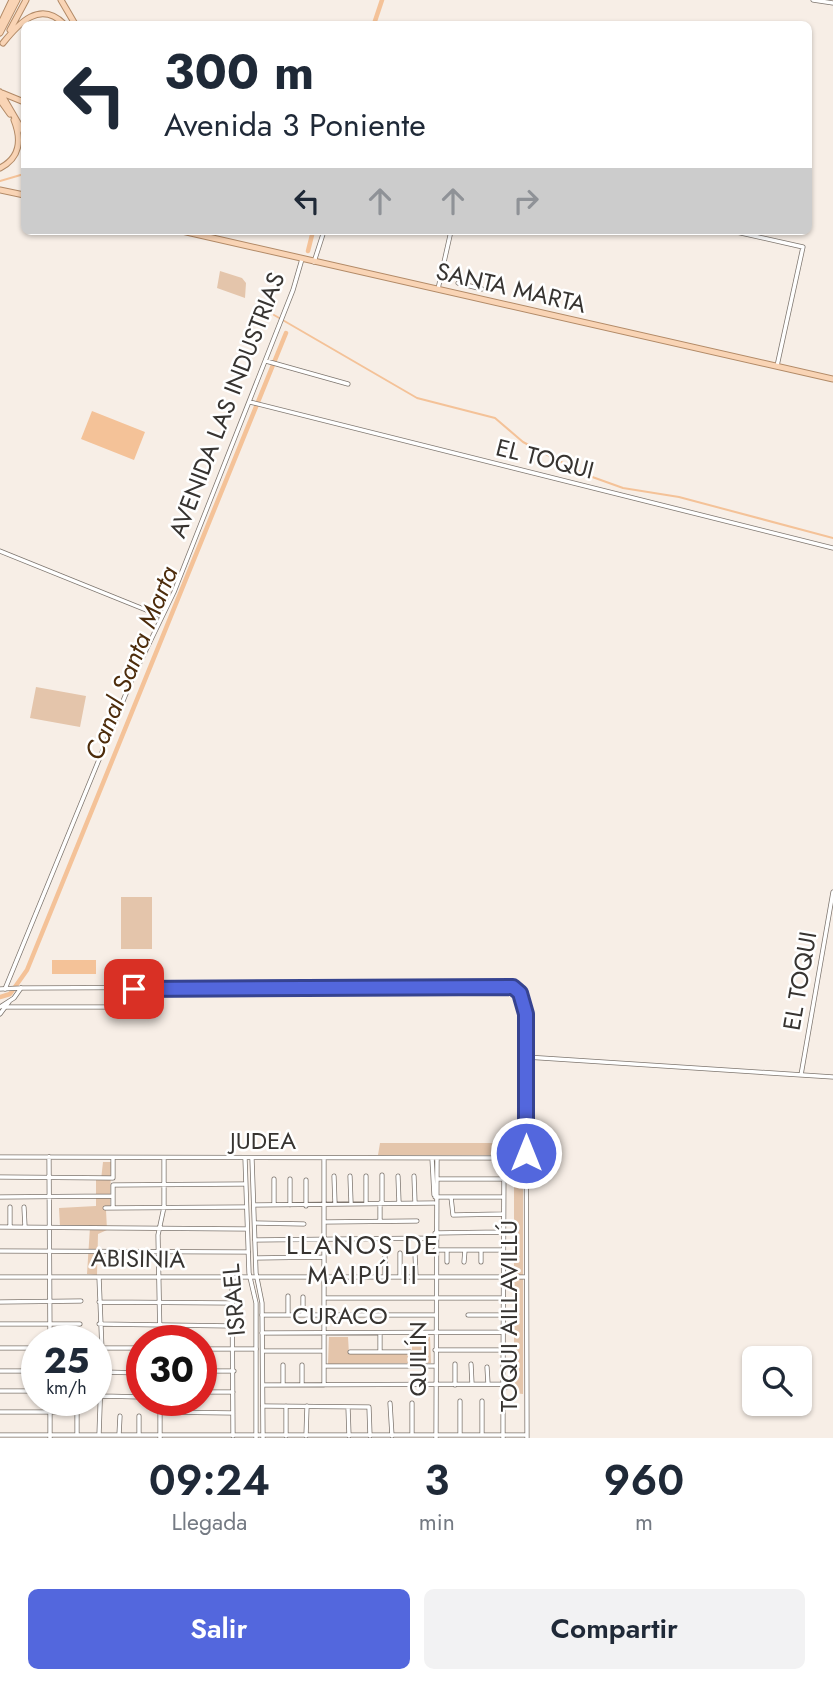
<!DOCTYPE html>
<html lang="es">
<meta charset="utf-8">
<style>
:root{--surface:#fff;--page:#f2f2f3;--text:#1f2937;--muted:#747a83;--accent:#5367dd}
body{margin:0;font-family:Jost,sans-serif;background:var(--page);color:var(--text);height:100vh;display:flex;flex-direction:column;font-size:26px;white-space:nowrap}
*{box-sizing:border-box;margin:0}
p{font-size:23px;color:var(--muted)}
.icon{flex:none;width:38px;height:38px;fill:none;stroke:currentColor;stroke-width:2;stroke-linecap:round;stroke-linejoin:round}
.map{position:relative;height:1438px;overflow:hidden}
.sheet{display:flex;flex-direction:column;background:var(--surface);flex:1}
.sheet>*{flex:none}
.top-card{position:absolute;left:21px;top:21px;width:791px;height:214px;border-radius:10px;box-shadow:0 2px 5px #0004;background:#fff;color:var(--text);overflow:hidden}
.fabs{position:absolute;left:742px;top:1346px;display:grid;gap:14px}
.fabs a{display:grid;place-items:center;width:70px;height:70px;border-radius:10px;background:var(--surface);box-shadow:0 2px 5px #0004;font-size:35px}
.speed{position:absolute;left:21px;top:1325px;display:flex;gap:14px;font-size:35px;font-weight:700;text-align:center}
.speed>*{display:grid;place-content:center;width:91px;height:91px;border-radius:50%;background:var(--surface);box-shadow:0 2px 5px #0004;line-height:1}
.speed small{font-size:18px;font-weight:400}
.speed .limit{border:10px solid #d22;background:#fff;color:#111}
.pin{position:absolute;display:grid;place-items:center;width:60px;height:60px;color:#fff;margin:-30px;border-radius:14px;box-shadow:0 4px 10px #0006}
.me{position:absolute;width:77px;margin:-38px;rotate:0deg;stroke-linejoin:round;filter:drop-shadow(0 0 5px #0008)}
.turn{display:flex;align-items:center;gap:24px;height:147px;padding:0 28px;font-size:32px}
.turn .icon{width:91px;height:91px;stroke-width:2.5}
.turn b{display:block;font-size:49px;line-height:60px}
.lanes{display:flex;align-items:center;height:66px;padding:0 28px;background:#0003;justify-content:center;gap:35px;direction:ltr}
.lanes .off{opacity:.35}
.eta{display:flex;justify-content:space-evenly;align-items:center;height:119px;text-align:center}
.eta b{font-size:42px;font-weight:600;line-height:49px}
.cta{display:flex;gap:14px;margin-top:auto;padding:14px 28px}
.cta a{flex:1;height:80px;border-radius:10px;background:var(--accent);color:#fff;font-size:28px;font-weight:600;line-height:80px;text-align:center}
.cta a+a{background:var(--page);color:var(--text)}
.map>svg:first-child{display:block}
.green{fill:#e4c5ab}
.water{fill:#f4c298}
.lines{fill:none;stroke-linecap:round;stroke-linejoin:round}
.stream{stroke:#f4c298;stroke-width:2}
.canal{stroke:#f4c298;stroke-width:4.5}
.minor-casing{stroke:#7e766f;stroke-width:5}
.tertiary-casing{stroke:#7e766f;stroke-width:5}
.primary-casing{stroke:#b28a67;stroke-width:7}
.minor{stroke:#fff;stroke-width:3.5}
.tertiary{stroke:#fff;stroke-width:3.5}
.primary{stroke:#f9d4b5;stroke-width:5}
.route-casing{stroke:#364390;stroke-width:18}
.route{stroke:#5367dd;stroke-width:12}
.labels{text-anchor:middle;stroke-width:5;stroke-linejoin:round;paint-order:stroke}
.street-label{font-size:24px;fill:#373431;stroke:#fff}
.water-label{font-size:26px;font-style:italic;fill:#4d2c0b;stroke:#fff}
.neighbourhood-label{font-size:26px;letter-spacing:2px;fill:#373431;stroke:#fff}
</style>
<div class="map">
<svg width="833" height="1438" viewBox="0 0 833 1438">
<rect width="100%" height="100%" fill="#f7eee6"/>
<path class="green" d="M220,271L242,278L246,283L245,298L217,288Z
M36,687L86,696L80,727L30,718Z
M121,897H152V949H121Z
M380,1143H525V1155H378Z
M103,1162H111L110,1209L106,1210L107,1230L98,1234L97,1275L87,1274L90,1227H60L59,1208L96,1206V1180H101Z
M514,1163H521L523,1178V1394L514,1393Z
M329,1337H348L349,1354H412V1337H430L431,1363L328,1364Z"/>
<path class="water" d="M92,411L145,432L134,460L81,439Z
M52,960H96V974H52Z"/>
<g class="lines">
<path class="stream" d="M0,181L24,174
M274,315L417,398L495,418L523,442L584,474L623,488L679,497L833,538"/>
<path class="canal" d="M374,24L382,0
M308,251L313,231
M0,997L10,994L27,970L286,333"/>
<g class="minor-casing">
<path id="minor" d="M813,0L833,3
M732,231L803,247L777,366
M314,262L324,231
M458,283L482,289
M438,289L451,231
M266,361L348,384
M250,402L833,548
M0,551L161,616
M21,988L484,986L516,989L526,1014L527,1438
M5,989L132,679L174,592L293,290L302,259
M6,1007H128L134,1002V989
M526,1057L833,1077
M801,1075L833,892
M0,1157L526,1158
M49,1157L50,1340
M324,1158V1385
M432,1158L434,1195
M504,1158L503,1384L505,1388
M113,1159V1178
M382,1175V1203
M334,1176L335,1204
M350,1176L351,1203
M366,1176V1203
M398,1176L399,1203
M414,1176L415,1203
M0,1177L113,1178
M274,1179V1205
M290,1179V1205
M437,1179H503
M113,1185L245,1184
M113,1185V1208
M0,1197L113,1196
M435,1197H503
M451,1197L453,1215L502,1214
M254,1205L434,1203
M306,1206V1180
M24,1207L25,1227
M105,1208L246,1207
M380,1221V1203
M324,1222L417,1221
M255,1223L304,1224
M0,1227L247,1229
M10,1227V1207
M435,1233L502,1232
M255,1240L435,1238
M435,1250H502
M447,1250V1262
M481,1250V1262
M0,1251L248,1252
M385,1253V1277
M400,1253V1277
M415,1253L416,1277
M256,1258L324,1257
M464,1262L465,1250
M0,1277H526
M99,1277L102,1350L99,1435
M232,1278L233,1436
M324,1298H502
M0,1302L81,1301
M99,1302L232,1303
M262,1315H435
M288,1315V1296
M303,1315V1297
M468,1315H502
M0,1324H80
M99,1324L232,1326
M262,1333L502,1332
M380,1333V1352
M160,1340L158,1235L164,1207V1159
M0,1348H37
M96,1348H142
M201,1349H256
M435,1350H502
M263,1351H323
M350,1352H410
M471,1364L472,1384
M283,1365V1385
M302,1365V1385
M324,1366H435
M487,1367L488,1384
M0,1371H37
M201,1371H234
M102,1372L142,1373
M263,1385L503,1384
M455,1385V1364
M0,1391H37
M201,1392H233
M102,1396L142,1397
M50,1400V1438
M77,1400V1435
M460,1401V1435
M482,1401V1435
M503,1402V1438
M390,1403L392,1436
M412,1403V1435
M263,1406L369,1407L370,1436
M286,1406V1436
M348,1407L349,1436
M0,1412H77
M160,1412L233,1413
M0,1435H527
M119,1435L120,1416
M139,1435V1416
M306,1436L307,1406
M160,1438V1400
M436,1438L437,1158"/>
</g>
<g class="tertiary-casing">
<path id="tertiary" d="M0,989L21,988
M0,1007L14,998L21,988
M0,1014L9,1002
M245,1158L249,1273L256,1303V1438
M252,1159L256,1273L262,1303L263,1438"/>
</g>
<g class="primary-casing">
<path id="primary" d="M61,0L75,24
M0,25L12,0
M10,30L26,0
M0,33L17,0
M3,43C19,23 40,0 64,24
M0,92L24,133
M2,93L24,102
M0,100L10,114
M0,168C20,158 22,140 14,120
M0,190L24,195
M182,231L833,379"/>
</g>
<use href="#minor" class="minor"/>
<use href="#tertiary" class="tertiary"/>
<use href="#primary" class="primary"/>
</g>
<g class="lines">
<g class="route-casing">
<path id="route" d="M134,989L513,987L520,993L526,1014V1153"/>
</g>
<use href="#route" class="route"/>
</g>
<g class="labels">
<g class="street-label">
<text transform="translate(511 288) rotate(13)" y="8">SANTA MARTA</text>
<text transform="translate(227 405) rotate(-69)" y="8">AVENIDA LAS INDUSTRIAS</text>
<text transform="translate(545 459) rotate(14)" y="8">EL TOQUI</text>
<text transform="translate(800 981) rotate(-80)" y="8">EL TOQUI</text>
<text x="263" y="1149">JUDEA</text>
<text transform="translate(138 1259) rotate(1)" y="8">ABISINIA</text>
<text transform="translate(234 1300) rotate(-95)" y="8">ISRAEL</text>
<text x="340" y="1324">CURACO</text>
<text transform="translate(509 1316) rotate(-90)" y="8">TOQUI AILLAVILLÚ</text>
<text transform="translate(418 1359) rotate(-90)" y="8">QUILÍN</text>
</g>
<g class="water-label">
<text transform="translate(131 663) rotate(-68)" y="9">Canal Santa Marta</text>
</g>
<g class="neighbourhood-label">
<text x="363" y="1254">LLANOS DE<tspan x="363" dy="30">MAIPÚ II</tspan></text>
</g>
</g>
</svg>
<div class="fabs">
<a><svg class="icon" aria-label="search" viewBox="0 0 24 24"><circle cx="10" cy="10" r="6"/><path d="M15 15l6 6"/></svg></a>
</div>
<div class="speed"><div>25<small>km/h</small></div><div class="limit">30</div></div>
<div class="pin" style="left:134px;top:989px;background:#d93025"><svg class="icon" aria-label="arrive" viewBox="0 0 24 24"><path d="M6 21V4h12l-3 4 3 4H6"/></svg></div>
<svg class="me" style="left:526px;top:1153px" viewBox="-20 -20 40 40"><circle r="17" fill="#5367dd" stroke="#fff" stroke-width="3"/><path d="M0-11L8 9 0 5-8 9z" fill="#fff"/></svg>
<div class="top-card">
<div class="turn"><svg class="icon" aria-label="left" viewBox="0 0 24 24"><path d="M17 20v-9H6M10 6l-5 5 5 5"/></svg><div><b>300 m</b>Avenida 3 Poniente</div></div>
<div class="lanes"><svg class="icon" aria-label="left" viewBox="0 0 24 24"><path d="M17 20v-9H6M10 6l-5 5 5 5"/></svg><svg class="icon off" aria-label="ahead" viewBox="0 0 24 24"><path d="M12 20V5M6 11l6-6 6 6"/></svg><svg class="icon off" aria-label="ahead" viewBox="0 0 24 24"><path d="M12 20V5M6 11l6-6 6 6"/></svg><svg class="icon off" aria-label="right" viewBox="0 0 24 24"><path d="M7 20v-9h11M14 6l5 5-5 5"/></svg></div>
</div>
</div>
<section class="sheet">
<div class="eta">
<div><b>09:24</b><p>Llegada</p></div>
<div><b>3</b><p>min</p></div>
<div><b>960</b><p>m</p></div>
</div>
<div class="cta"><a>Salir</a><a>Compartir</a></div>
</section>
